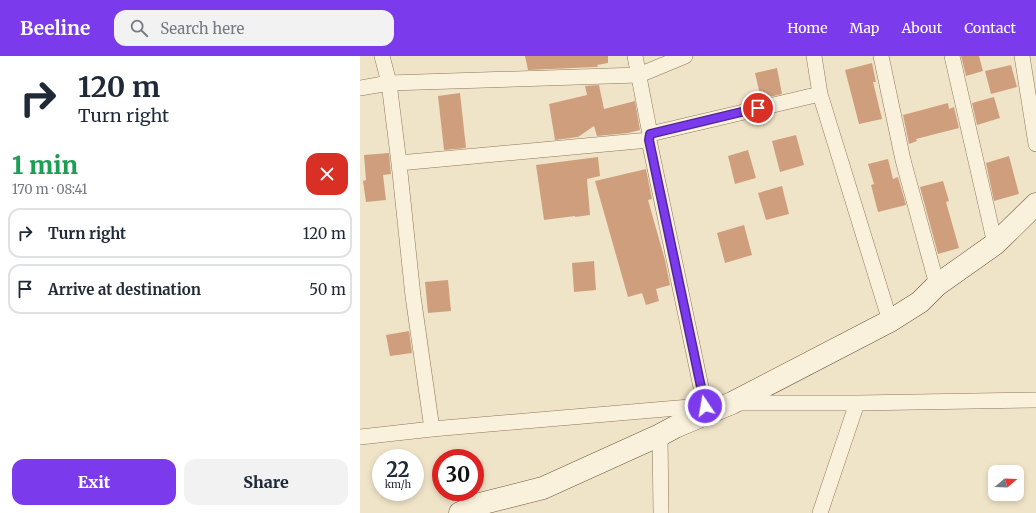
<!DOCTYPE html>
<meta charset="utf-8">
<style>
:root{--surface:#fff;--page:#f2f2f3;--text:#1f2937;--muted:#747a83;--line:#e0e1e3;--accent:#7c3aed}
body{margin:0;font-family:Merriweather,serif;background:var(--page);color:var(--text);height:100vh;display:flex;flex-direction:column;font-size:15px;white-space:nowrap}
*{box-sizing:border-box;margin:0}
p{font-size:13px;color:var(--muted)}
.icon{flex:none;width:22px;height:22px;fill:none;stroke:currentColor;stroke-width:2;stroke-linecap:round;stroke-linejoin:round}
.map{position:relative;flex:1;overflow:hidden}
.sheet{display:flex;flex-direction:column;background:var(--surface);width:360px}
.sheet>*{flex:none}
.top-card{background:#fff;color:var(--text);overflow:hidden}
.needle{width:26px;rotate:71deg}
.tools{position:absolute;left:628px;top:409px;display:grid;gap:8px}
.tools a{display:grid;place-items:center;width:36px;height:36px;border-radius:8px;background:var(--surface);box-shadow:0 2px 6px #0003;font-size:20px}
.speed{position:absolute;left:12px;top:393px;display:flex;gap:8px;font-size:20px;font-weight:700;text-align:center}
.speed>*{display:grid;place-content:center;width:52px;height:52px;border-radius:50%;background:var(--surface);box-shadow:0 2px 6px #0003;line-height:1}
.speed small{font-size:10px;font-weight:400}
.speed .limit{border:6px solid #d22;background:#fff;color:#111}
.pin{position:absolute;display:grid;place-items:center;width:34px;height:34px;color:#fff;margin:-17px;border:2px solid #fff;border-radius:50%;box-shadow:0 1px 4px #0007}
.me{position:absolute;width:44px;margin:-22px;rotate:348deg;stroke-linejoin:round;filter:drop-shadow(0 0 3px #0008)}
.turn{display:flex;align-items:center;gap:14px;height:84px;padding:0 12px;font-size:18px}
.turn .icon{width:52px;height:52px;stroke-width:2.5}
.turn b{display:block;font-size:28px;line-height:34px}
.round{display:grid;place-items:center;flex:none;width:42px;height:42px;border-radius:12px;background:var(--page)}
.head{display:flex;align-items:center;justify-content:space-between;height:68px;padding:0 12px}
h1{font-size:24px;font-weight:800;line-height:30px;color:#1e9e55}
.cta{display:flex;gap:8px;margin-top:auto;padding:8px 12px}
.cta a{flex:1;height:46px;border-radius:12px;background:var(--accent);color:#fff;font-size:16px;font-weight:800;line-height:46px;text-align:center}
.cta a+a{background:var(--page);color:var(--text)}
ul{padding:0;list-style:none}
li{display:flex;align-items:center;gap:12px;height:50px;margin:0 8px 6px;padding:0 4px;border:2px solid var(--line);border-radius:12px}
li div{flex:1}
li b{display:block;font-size:15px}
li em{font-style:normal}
header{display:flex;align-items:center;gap:24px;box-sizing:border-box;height:56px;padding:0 20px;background:var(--accent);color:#fff}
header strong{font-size:19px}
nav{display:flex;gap:22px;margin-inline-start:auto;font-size:14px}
.search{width:280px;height:36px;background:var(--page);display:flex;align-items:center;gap:10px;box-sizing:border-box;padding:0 14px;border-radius:12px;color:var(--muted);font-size:15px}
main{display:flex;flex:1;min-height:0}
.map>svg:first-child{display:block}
.building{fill:#cf9f7d}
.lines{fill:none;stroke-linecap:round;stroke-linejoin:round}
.street-casing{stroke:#8d765c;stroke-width:16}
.secondary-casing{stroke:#6f573f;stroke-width:23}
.street{stroke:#faf1dc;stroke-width:15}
.secondary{stroke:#faf1dc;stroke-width:22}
.route-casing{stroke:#51269a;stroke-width:10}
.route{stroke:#7c3aed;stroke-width:7}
</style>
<header>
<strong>Beeline</strong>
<div class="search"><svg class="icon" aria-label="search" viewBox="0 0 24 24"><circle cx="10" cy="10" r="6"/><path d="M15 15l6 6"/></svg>Search here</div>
<nav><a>Home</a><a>Map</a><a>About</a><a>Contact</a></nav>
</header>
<main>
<section class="sheet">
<div class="top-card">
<div class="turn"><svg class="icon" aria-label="right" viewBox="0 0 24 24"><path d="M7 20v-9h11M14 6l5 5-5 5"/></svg><div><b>120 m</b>Turn right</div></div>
</div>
<div class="head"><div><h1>1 min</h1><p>170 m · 08:41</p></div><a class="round" style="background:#d93025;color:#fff"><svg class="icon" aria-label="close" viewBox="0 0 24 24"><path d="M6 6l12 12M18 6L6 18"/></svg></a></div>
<ul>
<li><svg class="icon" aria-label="right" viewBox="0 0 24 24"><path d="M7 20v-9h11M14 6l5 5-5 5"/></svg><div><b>Turn right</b></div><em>120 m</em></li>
<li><svg class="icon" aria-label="arrive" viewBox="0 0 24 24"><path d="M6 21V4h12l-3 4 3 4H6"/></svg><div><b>Arrive at destination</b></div><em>50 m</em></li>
</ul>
<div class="cta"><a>Exit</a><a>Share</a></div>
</section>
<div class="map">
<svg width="676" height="457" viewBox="0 0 676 457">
<rect width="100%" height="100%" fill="#f0e4c8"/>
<path class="building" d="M165,0H248V7L237,9L238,11H235L168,14Z
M601,0H619L623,15L606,20Z
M512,7L516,26H513L522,63L499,68L485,14Z
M651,9L657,31L631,38L625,15Z
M417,12L422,38L401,43L395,17Z
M239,29L244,53L275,45L280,74L268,77L237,80L234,70L218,81L195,84L189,48L227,39L225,30Z
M100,37L106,92L84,94L78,40Z
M634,41L640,62L617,69L612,47Z
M588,47L589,53L594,51L599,72L556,83L557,85L549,88L543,59Z
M436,79L444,109L420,116L412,85Z
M388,94L396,122L375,128L368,100Z
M29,97L31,118L23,119L26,144L6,146L3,125L6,124L4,99Z
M649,100L659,138L634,145L626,107Z
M238,101L240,120L227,123L230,159L215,161V160L184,164L176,109Z
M528,103L533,123L538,121L546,149L518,156L511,129L514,128L508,108Z
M286,113L292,143L288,144L305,204L310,229L296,233L299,245L286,249L282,237L268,241L235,125Z
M583,125L589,145L586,146L599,192L578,198L560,131Z
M422,130L429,158L406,164L398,137Z
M384,169L392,199L365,207L357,177Z
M234,205L236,234L214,236L212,207Z
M88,224L91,255L68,257L65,226Z
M49,275L52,297L30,300L26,279Z"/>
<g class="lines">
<g class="street-casing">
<path id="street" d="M22,0L29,27L39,107L53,240L72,373
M275,0L290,78L289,84L345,350
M454,0L460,38L530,265
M521,0L543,104L577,229
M592,0L635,188
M662,0L676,88
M0,32L29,27L279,19L325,0
M290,78L460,38
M39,107L289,84
M375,347H497L676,344
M300,379L301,457
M0,381L72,373L353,349
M460,457L497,347"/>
</g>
<g class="secondary-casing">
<path id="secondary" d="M100,457L120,448L183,432L300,379L315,371L372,347L530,265L560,246L577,229L635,188L676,148"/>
</g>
<use href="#street" class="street"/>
<use href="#secondary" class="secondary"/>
</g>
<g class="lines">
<g class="route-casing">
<path id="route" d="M345,350L289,84L290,78L398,52"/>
</g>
<use href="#route" class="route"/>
</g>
</svg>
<div class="tools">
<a><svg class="needle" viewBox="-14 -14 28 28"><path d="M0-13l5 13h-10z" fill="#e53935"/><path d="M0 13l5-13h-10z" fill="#747a83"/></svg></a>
</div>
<div class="speed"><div>22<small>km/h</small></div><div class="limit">30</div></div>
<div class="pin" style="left:398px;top:52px;background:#d93025"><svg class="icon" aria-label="arrive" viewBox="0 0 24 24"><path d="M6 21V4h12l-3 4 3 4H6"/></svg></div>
<svg class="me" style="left:345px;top:350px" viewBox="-20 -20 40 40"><circle r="17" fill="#7c3aed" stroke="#fff" stroke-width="3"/><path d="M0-11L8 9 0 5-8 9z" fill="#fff"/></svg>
</div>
</main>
